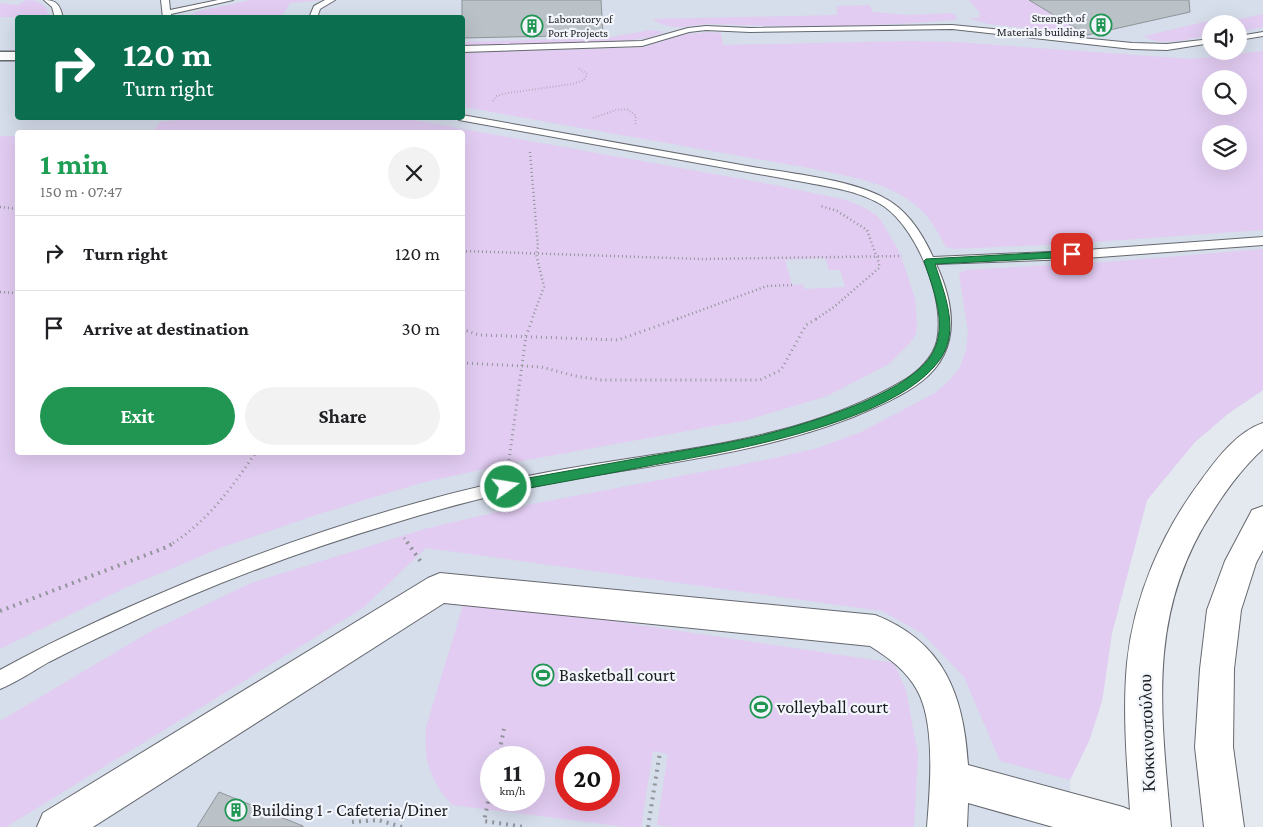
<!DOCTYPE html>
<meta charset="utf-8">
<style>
:root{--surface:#fff;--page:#f2f2f2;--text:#202124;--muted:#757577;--line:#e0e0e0;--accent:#209652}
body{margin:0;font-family:"Crimson Pro",serif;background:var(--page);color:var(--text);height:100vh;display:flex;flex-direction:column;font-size:19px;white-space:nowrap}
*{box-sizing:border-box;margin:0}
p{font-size:16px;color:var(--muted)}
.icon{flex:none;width:28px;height:28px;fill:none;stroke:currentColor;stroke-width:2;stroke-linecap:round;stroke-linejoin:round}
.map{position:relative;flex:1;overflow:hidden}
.side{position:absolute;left:15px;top:130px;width:450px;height:325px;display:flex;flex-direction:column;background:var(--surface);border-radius:5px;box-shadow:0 5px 20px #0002}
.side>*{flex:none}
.top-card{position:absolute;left:15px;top:15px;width:450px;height:105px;border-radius:5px;box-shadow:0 5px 20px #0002;background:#0b6e4f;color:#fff;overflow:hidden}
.buttons{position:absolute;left:1202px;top:15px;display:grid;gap:10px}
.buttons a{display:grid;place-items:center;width:45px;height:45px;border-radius:50%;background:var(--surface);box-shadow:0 5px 20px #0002;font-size:25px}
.speed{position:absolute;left:480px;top:746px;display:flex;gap:10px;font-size:25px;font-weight:700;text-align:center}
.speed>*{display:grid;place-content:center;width:65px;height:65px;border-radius:50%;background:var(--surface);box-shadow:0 5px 20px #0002;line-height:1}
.speed small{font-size:12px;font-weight:400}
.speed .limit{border:8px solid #d22;background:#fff;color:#111}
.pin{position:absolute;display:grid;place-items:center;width:42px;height:42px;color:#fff;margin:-21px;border-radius:10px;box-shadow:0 2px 8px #0006}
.me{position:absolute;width:55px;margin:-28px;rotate:77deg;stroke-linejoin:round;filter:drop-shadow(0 0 4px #0008)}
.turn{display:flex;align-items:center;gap:18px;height:105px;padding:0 25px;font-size:22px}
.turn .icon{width:65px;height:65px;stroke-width:2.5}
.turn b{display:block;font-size:35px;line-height:42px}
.round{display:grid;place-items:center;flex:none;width:52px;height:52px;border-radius:26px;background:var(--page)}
.head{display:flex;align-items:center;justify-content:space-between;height:85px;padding:0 25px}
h1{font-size:30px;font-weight:700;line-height:38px;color:#1e9e55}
.cta{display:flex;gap:10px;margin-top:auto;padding:10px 25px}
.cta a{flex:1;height:58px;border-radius:30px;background:var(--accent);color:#fff;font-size:20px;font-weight:700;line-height:58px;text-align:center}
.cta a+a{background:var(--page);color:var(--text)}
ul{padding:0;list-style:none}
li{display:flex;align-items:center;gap:15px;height:75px;padding:0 25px;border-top:1px solid var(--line)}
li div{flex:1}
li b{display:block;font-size:19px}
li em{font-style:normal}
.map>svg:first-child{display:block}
.built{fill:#d6ddeb;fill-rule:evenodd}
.green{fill:#e2ccf2;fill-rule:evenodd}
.building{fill:#bbc2c7;stroke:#8e9499}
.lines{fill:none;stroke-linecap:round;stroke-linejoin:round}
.service-casing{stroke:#65686e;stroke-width:2}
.pedestrian-casing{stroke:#65686e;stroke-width:3}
.minor-casing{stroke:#65686e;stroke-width:2}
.secondary-casing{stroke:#65686e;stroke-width:2}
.path-far3{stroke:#92959a;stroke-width:2;stroke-dasharray:0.5 2.5;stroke-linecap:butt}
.path-far2{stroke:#92959a;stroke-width:2.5;stroke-dasharray:1 3;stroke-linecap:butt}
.path-far1{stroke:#92959a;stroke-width:3;stroke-dasharray:1 4;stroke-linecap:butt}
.path{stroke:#92959a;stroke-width:4;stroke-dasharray:2 5;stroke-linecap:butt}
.service{fill:#fff;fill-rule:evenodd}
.pedestrian{fill:#fff;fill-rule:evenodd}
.minor{fill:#fff;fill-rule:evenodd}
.secondary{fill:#fff;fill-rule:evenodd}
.route{fill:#209652;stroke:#156235}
.labels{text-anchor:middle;stroke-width:4.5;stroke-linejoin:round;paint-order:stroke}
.far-poi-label{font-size:12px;fill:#1b1c1e;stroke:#f2f5fc;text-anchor:end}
.near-poi-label{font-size:18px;fill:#1b1c1e;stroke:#f2f5fc;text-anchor:start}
.near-street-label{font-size:18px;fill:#1b1c1e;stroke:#f2f5fc}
</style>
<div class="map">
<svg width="1263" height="827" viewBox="0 0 1263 827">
<rect width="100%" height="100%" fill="#e4e8ef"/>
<path class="built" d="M0,0H1263V390L1229,413L1195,442L1147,500L1112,633L1102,701L1089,741L1070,780L1071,827H0ZM18,18H462V118H18ZM1211,24H1239V51H1211ZM1211,79H1239V106H1211ZM18,132H462V452H18ZM1211,134H1239V161H1211ZM491,758H534V800H491ZM566,758H609V800H566Z"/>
<path class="green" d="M27,0C38,0 49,6 49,17H0V3L17,5Z
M251,0H324L290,3L281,17H186L199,11Z
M969,0H1029L1087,35L988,24L969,18H979L980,13Z
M869,5L873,12L910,15L949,13L954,14L957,18L955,20C874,27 793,28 712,24C699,24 686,28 674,27C666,26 659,24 653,19L837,15V6Z
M1263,14V27L1239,32V24H1218Z
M1208,21L1214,24H1211V35C1192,38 1161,48 1144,36Z
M651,30L665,32L648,38L624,41L463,46L462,42L605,38Z
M711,32L721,33L723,45L909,41L955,42L1192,59L1263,51V230L1065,244L954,249L946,247C939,234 932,221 922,211C894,183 852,177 814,169L463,107V53L645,47L686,34ZM1211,79H1239V106H1211ZM1211,134H1239V161H1211Z
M196,118H402L775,185L846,200L865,208L877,216L882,222L900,253L915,299L917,323L916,334L909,344L889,364L827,396L747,420L522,461L421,483L319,514L223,547L125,588L0,649V136H17L18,452H462V132H146H152L160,122ZM825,258L829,270H840L845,287L804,289L803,284L792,285L785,260Z
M1263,249V390L1229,413L1195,442L1147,500L1112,633L1102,701L1089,741L1070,780L1000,761L964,677L923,634L882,611L426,548L363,608L6,827H0V721L153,630L251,583L428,528L532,504L770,459L818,448L861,432L935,393L950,380L960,367L966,350L968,332L959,274L966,270L1120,261Z
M465,599L894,663L906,690L918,755L914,827H674L657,825L668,754L653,751L641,827H625L452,805C429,779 424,761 426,727ZM491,758H534V800H491ZM566,758H609V800H566Z"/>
<path class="building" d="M462,0H601L603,35L462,38Z
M1029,0H1189L1190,12L1087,35Z
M219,792L303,826V827H197Z"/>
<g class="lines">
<g class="service-casing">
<path id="service" d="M44,0C57,0 60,5 63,18H55L52,7Z
M161,0H169L170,10L218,0H233L171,14V18H163Z
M325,0H335L320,9L317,18H309L314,6Z
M952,25L1132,43L1167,44L1211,39V43L1167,50L1132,49L952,29L750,32L706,30L689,32L642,46L462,52V46L642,41L688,28L706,26L750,28Z
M1263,32V36L1239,40V36Z
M462,115C557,132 652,149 747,166C787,173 852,179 886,199C908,211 923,235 933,257L1072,251L1263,237V245L1072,259L936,264C955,305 961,350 922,381C903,396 877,407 853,417C763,452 667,463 572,479C512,490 452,505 394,523C300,551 207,586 119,628C95,639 72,650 49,662C33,671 17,682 0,689V670C63,635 130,606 197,578C302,536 411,500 523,477C651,450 791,448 906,379C919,371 933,357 937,341C946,301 918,231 885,207C863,192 835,188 809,183L459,120L458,118H462Z"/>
</g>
<g class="pedestrian-casing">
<path id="pedestrian" d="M0,52H18V60H0Z"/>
</g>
<g class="minor-casing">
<path id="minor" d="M440,573L875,615C944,642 964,695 968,765L1123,807L1137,813L1143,827H1053L968,803L967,827H927C930,790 936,723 917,690C906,670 889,658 870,646L444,603L93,827H37L43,813L428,578Z"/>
</g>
<g class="secondary-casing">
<path id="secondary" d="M1263,423V449C1243,467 1227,489 1213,511C1146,613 1161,713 1171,827H1131C1128,773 1122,718 1127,663C1134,596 1162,532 1202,479C1218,457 1237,432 1263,423Z
M1263,506V550L1256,563L1241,610L1234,669L1233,747L1244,827H1204L1195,747L1200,669L1207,610L1225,561L1252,510Z"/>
</g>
<path class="path-far3" d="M493,101L497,96L507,93L573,84L584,80L587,74L578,68
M593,118L616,110L627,109L636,116L635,126"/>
<path class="path-far2" d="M530,152L538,247L536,254L544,287L532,319
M0,207L18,209
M462,251L702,259L902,256
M0,292L18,293
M677,319L767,286L792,285
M816,319L834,307L879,268V263L867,230L837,211L821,206"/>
<path class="path-far1" d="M462,329L479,335L618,340L680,318
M462,363L541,367L575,376L602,380H760L781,370L806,325L818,318
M509,460L526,336L533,318
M404,538L408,543
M173,543C208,521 233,486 256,452"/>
<path class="path" d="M407,542L421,562
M0,611L167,547L175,542
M498,758L504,729
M491,788L484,821L524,827
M352,822L378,820L402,827
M648,827L660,752"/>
<use href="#service" class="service"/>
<use href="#pedestrian" class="pedestrian"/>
<use href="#minor" class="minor"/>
<use href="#secondary" class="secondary"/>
</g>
<path class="route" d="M1072,251L1077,254L1076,257L935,264C944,293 960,329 941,358C897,424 723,452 648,466C600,475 553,484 506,492L502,491L500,487L502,484L506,482C551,474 595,466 640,458C679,451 720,445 759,436C804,425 911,394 933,352C948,324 933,289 924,261L926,259Z"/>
<defs>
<g id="building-ring" transform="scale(1.125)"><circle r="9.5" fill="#f2f5fc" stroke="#209652" stroke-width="1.5"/><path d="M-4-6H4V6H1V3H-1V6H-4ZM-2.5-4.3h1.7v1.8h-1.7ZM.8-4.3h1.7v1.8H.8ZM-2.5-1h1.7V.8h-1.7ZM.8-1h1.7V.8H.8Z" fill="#209652"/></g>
<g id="stadium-ring" transform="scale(1.125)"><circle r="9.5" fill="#f2f5fc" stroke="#209652" stroke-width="1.5"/><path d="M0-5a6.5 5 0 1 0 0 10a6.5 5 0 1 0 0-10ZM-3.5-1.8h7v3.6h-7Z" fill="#209652"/></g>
</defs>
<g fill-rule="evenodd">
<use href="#building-ring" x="1101" y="25"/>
<use href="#building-ring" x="532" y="26"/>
<use href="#stadium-ring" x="543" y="675"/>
<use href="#stadium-ring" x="761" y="707"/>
<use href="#building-ring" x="236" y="810"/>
</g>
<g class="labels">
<g class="far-poi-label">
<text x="1085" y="22">Strength of<tspan x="1085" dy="14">Materials building</tspan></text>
<text x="548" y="23" text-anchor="start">Laboratory of<tspan x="548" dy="14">Port Projects</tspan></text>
</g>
<g class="near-poi-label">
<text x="559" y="681">Basketball court</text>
<text x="777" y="713">volleyball court</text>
<text x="252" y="816">Building 1 - Cafeteria/Diner</text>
</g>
<g class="near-street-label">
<text transform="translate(1147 733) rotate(-92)" y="6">Κοκκινοπούλου</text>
</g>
</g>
</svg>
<div class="buttons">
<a><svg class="icon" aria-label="sound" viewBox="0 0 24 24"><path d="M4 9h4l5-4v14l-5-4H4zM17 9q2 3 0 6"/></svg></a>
<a><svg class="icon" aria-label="search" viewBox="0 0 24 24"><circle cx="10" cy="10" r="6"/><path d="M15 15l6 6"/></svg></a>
<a><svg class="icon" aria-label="layers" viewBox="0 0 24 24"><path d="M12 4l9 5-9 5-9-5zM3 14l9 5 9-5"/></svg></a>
</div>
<div class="speed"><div>11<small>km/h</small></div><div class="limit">20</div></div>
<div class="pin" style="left:1072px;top:254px;background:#d93025"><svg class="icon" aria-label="arrive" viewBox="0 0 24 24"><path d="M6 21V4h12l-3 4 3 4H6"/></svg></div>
<svg class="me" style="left:506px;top:487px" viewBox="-20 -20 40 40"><circle r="17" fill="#209652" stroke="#fff" stroke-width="3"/><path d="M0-11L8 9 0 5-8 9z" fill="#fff"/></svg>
<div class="top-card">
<div class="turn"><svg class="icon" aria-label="right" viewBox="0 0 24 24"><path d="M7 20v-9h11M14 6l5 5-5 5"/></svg><div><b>120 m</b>Turn right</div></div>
</div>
<section class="side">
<div class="head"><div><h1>1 min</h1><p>150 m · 07:47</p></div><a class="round"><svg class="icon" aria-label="close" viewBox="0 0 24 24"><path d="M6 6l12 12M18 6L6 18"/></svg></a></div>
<ul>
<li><svg class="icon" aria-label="right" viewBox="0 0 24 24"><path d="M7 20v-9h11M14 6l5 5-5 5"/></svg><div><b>Turn right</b></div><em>120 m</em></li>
<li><svg class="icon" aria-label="arrive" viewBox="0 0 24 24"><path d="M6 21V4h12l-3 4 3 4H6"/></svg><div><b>Arrive at destination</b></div><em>30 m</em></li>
</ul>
<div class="cta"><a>Exit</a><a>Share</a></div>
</section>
</div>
